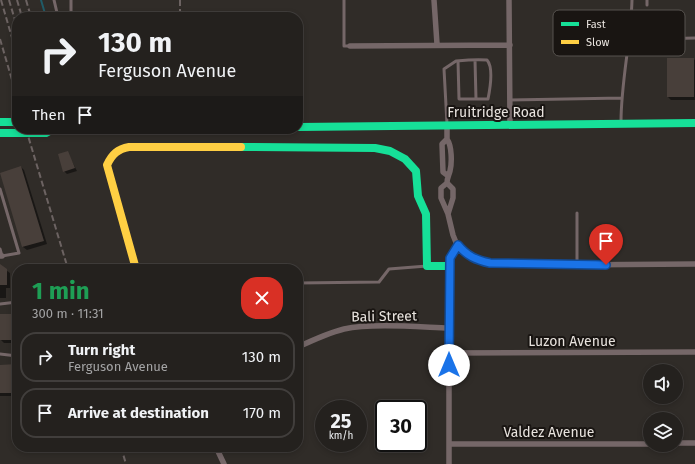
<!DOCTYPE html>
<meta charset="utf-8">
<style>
:root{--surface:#24211e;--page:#2c2927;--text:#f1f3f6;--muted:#a3a3a4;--line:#413e3c}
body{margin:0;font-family:"Fira Sans",sans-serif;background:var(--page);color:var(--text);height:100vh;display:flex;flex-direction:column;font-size:15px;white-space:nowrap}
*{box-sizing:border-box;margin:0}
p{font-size:13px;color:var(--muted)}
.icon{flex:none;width:22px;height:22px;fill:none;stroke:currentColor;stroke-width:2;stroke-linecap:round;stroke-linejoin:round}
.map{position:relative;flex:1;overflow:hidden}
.side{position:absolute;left:12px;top:264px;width:291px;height:188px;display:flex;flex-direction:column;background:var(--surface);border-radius:16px;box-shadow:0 2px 6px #0003,0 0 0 1px var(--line)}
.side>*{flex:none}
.banner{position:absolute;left:12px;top:12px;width:291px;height:122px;border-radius:16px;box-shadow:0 2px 6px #0003,0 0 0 1px var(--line);background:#24211e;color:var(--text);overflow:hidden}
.tools{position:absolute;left:643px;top:364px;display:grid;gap:8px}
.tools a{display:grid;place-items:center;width:40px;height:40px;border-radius:50%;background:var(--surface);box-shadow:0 2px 6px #0003,0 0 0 1px var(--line);font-size:20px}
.speed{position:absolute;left:315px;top:400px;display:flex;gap:8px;font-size:20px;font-weight:700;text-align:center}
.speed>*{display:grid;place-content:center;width:52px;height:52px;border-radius:50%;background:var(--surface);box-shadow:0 2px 6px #0003,0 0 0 1px var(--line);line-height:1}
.speed small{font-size:10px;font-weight:400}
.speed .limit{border:2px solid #111;border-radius:6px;background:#fff;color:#111}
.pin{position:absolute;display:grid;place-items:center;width:34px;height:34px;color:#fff;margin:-41px -17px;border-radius:50% 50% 50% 0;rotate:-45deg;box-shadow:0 0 4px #0007}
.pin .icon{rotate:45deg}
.me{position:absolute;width:44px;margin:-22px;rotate:0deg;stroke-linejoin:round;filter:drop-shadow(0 0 3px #0008)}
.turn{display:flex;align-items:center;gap:14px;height:84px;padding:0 20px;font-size:18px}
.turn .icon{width:52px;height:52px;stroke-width:2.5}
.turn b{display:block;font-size:28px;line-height:34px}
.then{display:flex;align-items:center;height:38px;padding:0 20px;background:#0003;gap:8px;font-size:15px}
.round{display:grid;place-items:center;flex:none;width:42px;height:42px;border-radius:16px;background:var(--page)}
.head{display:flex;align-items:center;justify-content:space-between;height:68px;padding:0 20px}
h1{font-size:24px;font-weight:700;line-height:30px;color:#1e9e55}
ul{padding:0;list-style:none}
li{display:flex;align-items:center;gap:12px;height:50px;margin:0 8px 6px;padding:0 12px;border:2px solid var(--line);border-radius:16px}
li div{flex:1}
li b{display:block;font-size:15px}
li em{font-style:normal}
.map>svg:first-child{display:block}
.shadow{fill:#0007}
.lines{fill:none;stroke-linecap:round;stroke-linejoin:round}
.stream{stroke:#205b67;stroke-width:2}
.building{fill:#483f3a}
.lane{stroke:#756768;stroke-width:3}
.street{stroke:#756768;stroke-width:5.5}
.fast{stroke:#16e098;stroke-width:8}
.slow{stroke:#ffcf43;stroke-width:8}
.rail{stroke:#6c6362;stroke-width:2;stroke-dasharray:6 3;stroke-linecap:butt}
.route-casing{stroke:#114b97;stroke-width:10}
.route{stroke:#1a73e8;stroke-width:7}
.labels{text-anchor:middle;stroke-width:4;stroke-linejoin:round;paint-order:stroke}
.street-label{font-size:14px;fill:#e8e3de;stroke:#191512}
.key{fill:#191512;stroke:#57534f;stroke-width:1}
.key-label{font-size:11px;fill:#e8e3de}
</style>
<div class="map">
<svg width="695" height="464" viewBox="0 0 695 464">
<rect width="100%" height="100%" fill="#302c28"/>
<path class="shadow" d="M693,59L695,60V100H671L668,97Z
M67,152L77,171L67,174L64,171Z
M21,167L24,170L47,244L27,250L23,247Z
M0,266L10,273V288H6V298H0Z
M0,315H17V343H4L0,339Z
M17,365V396H0V366Z"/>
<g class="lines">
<path class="stream" d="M41,0L46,17"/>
</g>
<path class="building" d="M667,58H694V97H667Z
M68,151L75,168L63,172L58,154Z
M21,166L44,241L22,247L0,173Z
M0,264L7,269V285H0Z
M0,314H17V340H0Z
M17,364V393H0V365Z"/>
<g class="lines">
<path class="lane" d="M54,0L58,17
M71,0V17
M344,0V46H350
M647,5V0
M656,39L695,38
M475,60L476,99
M510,100L622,98
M621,122C621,81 631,41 632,0
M447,124L444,69L456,61C466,60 477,59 487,60C494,68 490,89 488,99H459L458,61
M0,189L19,253L2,256L0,249
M577,213V265
M298,283L379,282L389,269L427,266
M0,304L17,302
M0,354L17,356"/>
<path class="street" d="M434,0L437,44
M509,0L510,125
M350,46L510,45
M447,126V139L442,144L443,172L447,175
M447,139C452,146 452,163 450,171C449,175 447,178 447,183L453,189V198L448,214
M447,183L441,188V198L448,214L453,235L457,245L466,254L478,261L490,263L559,265L695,264
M0,256H2
M298,347C313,340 328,333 344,329C372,323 419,327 449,328
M449,353L695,352
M676,443H695
M449,444H650
M216,447L224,464
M449,464V258L457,245"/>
<path class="fast" d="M0,122H17
M298,127L695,123
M0,133H46L53,129
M241,147L375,148L390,151L405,159L416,171L418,196L426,214L427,266H449"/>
<path class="slow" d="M136,269L107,165C112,154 118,149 129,147H241"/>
<path class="rail" d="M1,0L15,48
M9,0L17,27
M17,0L22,17
M26,0L31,17
M180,0V17
M0,39L17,97
M26,129L68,269
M121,447L126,464"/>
</g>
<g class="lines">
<g class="route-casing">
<path id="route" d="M449,365L450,258L458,245C467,256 476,260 490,263L606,265"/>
</g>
<use href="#route" class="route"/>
</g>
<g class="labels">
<g class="street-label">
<text x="496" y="117">Fruitridge Road</text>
<text transform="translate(384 316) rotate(-1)" y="5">Bali Street</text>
<text x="572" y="346">Luzon Avenue</text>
<text x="549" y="437">Valdez Avenue</text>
</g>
</g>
<rect x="553" y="10" width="132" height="46" rx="6" class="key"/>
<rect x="561" y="22" width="18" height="4" fill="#16e098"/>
<rect x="561" y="40" width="18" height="4" fill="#ffcf43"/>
<g class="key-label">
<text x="586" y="28">Fast</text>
<text x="586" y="46">Slow</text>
</g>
</svg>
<div class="tools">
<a><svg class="icon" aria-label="sound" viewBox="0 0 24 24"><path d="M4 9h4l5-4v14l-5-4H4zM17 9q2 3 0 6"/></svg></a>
<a><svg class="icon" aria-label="layers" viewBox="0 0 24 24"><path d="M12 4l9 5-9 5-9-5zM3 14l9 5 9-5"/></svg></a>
</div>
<div class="speed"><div>25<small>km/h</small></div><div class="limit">30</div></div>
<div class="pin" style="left:606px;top:265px;background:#d93025"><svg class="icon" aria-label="arrive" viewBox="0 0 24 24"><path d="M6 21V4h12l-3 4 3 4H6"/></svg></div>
<svg class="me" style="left:449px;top:365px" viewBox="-20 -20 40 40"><circle r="19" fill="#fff"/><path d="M0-13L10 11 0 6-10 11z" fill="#1a73e8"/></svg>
<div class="banner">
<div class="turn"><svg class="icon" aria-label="right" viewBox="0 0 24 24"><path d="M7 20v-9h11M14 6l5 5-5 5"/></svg><div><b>130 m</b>Ferguson Avenue</div></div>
<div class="then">Then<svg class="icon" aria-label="arrive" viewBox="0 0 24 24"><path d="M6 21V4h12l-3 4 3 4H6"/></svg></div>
</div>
<section class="side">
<div class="head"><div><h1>1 min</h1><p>300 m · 11:31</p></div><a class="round" style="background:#d93025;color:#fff"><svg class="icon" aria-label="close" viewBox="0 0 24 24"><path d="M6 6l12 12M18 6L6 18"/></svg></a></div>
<ul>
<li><svg class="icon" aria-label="right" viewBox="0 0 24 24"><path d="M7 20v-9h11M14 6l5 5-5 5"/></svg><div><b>Turn right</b><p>Ferguson Avenue</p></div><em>130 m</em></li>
<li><svg class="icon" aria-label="arrive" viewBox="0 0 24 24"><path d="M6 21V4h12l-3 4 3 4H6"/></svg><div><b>Arrive at destination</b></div><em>170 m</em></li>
</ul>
</section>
</div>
